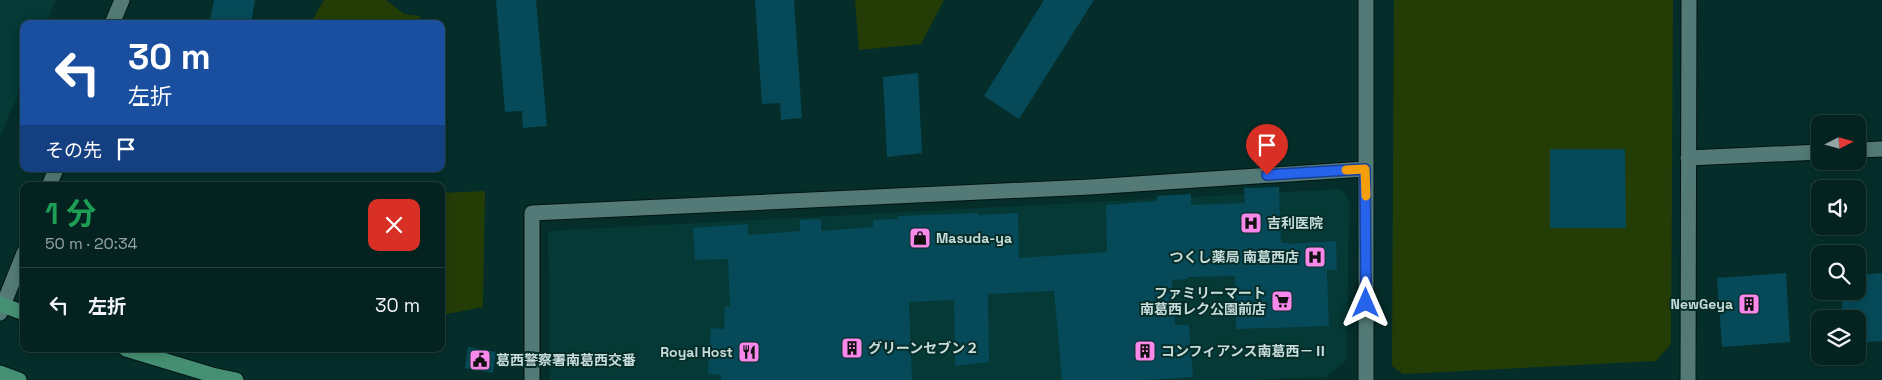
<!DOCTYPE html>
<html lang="ja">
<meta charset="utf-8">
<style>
:root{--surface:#042220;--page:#0d2a29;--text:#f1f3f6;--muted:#97a4a5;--line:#253f3e}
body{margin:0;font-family:"Space Grotesk","Noto Sans JP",sans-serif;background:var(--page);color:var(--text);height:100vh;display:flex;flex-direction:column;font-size:19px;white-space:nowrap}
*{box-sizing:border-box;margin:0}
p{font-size:16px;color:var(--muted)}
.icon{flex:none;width:28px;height:28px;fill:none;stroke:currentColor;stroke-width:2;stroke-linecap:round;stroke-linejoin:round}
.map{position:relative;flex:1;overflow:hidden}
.panel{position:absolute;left:20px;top:182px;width:425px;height:170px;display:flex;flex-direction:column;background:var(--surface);border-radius:10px;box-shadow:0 2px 8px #0003,0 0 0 1px var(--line)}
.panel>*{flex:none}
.hud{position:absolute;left:20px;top:20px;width:425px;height:152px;border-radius:10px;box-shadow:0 2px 8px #0003,0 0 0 1px var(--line);background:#1a4fa0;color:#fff;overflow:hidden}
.needle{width:32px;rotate:84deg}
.tools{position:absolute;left:1811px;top:115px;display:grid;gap:10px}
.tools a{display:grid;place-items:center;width:55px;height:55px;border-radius:10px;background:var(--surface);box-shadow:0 2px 8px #0003,0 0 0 1px var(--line);font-size:25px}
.pin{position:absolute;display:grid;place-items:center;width:42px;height:42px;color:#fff;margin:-51px -21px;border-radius:50% 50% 50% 0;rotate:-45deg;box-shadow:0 0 5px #0007}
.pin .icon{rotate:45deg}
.me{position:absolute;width:55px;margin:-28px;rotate:0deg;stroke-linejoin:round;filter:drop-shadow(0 0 4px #0008)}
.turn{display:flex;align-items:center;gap:18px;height:105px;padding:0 25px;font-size:22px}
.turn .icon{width:65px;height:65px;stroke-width:2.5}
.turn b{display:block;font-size:35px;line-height:42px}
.then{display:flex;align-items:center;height:48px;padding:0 25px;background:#0003;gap:10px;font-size:19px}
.round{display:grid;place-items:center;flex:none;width:52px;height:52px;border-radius:10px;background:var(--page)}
.summary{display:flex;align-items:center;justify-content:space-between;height:85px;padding:0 25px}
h1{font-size:30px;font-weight:700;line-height:38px;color:#1e9e55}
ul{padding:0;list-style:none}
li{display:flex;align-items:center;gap:15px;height:75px;padding:0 25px;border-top:1px solid var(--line)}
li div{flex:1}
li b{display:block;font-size:19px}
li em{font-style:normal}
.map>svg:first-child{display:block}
.built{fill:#043936}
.green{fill:#243d07}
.building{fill:#064958}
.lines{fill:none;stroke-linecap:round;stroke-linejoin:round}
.street-casing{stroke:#001513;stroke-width:17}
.secondary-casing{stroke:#001513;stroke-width:17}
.primary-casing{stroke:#001513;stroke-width:17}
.street{stroke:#537a76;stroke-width:15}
.secondary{stroke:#537a76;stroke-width:15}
.primary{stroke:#458f73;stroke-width:15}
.route-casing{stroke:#184099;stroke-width:12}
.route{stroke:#2563eb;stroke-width:9}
.slow{stroke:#f59e0b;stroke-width:9}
.labels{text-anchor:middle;stroke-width:4;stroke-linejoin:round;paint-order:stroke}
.poi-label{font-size:14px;font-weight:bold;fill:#c7dbd9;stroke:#052e2b;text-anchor:start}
</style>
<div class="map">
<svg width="1882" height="380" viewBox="0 0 1882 380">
<rect width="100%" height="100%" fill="#052e2b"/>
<path class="built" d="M0,0H56L46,24H24V79L0,137Z
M1341,189L1349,200L1347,360L1326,377L1254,380H550L548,231Z"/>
<path class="green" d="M324,0H386L404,14L420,16V24H310Z
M855,0H944L921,44L859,50Z
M1394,0H1673L1671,344L1656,361L1403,374L1392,366Z
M485,191L483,307L441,315V193Z"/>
<path class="building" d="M214,0H255L251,24H209Z
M496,0H536L547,126L523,128L522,111L505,112Z
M755,0H794L802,118L781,120L780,103L762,104Z
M1044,0H1094L1019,119L984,96Z
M918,73L922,153L887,157L883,77Z
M1550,149H1625L1626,228H1550Z
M1279,187L1281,243H1288V244L1336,241L1337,270H1327L1329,326L1236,329L1235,276L1188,277V279L1172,280L1175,325H1189L1193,377L1143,380H1062L1054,291L988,294L989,362L955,366L954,300L909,302L912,380H721V375L708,374L711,328L724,329L725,306L730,307L728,259L695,260L693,228L748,224V235L800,231V220L821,219V231L873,227V220L898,219V216L978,213V215L1018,213L1019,258L1107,252L1106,205L1157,201V196L1191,194V205L1245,203L1244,188Z
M1786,273L1790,342L1722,347L1717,278Z
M1882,273V341L1858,343V319H1843L1841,291H1858V275Z
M468,347L496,352L493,373L465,368Z"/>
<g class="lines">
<g class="street-casing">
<path id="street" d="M1366,0V380
M1858,150L1882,149
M1688,158L1820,152
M532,380V213L1090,187L1365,169
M1688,380L1689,0"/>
</g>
<g class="secondary-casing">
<path id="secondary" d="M112,24L122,0
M49,186L56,169
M0,313L24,253"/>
</g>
<g class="primary-casing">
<path id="primary" d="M0,304L24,313
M126,349L212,375L236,380
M0,373L19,380"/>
</g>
<use href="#street" class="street"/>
<use href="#secondary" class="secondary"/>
<use href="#primary" class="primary"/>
</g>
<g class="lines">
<g class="route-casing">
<path id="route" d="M1267,175L1365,169L1366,303"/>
</g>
<use href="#route" class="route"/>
<path class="slow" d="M1346,170L1365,169L1366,196"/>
</g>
<defs>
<g id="hospital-square" transform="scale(1.125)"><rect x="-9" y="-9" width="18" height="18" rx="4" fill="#f888ea" stroke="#052e2b"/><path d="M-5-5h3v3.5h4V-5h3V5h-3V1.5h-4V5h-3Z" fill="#111"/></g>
<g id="shop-square" transform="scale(1.125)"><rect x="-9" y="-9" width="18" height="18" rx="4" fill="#f888ea" stroke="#052e2b"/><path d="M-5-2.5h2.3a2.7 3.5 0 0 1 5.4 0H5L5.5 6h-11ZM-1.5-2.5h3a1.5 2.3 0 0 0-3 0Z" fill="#111"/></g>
<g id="supermarket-square" transform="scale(1.125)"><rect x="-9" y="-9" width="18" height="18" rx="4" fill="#f888ea" stroke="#052e2b"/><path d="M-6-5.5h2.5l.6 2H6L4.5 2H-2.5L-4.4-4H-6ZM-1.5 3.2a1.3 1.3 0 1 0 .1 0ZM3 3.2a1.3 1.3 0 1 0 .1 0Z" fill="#111"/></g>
<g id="building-square" transform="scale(1.125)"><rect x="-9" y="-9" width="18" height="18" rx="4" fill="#f888ea" stroke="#052e2b"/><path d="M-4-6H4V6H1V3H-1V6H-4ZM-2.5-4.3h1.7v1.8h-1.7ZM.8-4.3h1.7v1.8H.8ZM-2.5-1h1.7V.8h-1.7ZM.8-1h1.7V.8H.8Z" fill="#111"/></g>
<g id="restaurant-square" transform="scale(1.125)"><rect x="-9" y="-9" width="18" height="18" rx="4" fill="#f888ea" stroke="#052e2b"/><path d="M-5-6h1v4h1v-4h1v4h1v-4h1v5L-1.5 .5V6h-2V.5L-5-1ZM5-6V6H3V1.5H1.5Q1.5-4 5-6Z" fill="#111"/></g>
<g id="civic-square" transform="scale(1.125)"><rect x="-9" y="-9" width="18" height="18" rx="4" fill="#f888ea" stroke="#052e2b"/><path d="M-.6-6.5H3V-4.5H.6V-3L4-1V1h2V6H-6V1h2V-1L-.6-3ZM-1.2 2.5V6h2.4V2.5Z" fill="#111"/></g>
</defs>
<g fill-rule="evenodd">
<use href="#hospital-square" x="1251" y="223"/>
<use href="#shop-square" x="920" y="238"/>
<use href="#hospital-square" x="1315" y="257"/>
<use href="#supermarket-square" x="1282" y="301"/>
<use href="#building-square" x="1749" y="304"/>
<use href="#building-square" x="852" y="348"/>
<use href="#building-square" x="1145" y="351"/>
<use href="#restaurant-square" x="749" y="352"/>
<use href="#civic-square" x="480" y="360"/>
</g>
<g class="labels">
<g class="poi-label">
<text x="1267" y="228">吉利医院</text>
<text x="936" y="243">Masuda-ya</text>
<text x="1299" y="262" text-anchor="end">つくし薬局 南葛西店</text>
<text x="1266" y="298" text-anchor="end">ファミリーマート<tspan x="1266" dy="16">南葛西レク公園前店</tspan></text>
<text x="1733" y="309" text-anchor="end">NewGeya</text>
<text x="868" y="353">グリーンセブン２</text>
<text x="1161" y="356">コンフィアンス南葛西－Ⅱ</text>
<text x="733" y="357" text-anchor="end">Royal Host</text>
<text x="496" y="365">葛西警察署南葛西交番</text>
</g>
</g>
</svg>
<div class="tools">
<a><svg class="needle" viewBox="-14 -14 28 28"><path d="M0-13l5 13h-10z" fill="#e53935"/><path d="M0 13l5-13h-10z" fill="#97a4a5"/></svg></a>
<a><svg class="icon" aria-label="sound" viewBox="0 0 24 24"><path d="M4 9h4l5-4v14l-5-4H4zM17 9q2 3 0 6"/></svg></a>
<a><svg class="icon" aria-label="search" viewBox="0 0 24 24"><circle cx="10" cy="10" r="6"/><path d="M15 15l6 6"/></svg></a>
<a><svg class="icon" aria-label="layers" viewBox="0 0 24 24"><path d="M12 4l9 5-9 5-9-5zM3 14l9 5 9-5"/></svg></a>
</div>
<div class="pin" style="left:1267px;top:175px;background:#d93025"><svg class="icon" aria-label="arrive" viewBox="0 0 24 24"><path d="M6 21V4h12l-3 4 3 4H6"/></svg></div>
<svg class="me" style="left:1366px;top:303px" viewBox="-20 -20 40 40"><path d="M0-17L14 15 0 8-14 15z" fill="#2563eb" stroke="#fff" stroke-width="4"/></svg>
<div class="hud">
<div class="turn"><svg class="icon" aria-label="left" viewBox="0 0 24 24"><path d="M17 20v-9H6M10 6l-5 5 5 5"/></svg><div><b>30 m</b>左折</div></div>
<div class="then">その先<svg class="icon" aria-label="arrive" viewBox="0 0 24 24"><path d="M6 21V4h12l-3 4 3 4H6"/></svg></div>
</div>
<section class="panel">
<div class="summary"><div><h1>1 分</h1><p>50 m · 20:34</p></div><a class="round" style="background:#d93025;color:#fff"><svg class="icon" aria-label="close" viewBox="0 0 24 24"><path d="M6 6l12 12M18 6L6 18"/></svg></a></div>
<ul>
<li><svg class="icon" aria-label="left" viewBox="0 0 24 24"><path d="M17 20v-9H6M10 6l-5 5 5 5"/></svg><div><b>左折</b></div><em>30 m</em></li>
</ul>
</section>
</div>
